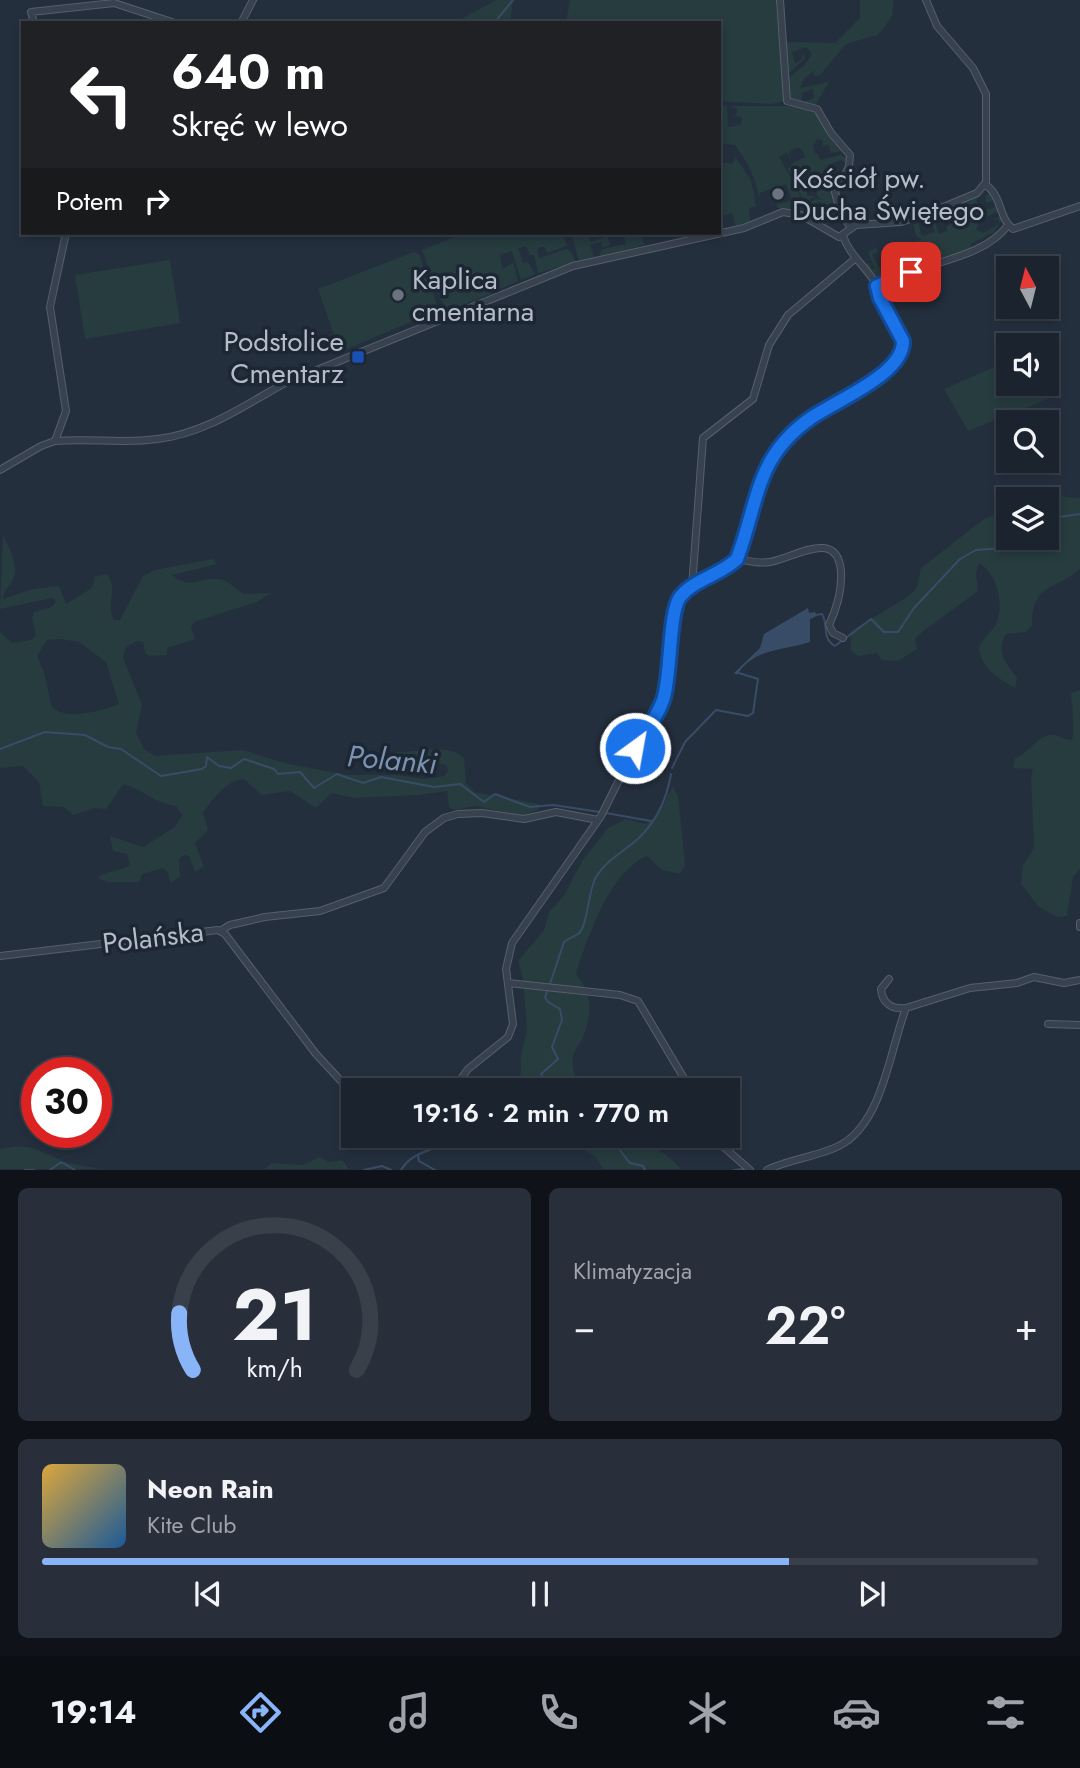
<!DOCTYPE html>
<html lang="pl">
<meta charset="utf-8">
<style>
:root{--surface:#1b232e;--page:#282f3a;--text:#f1f3f6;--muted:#a0a4aa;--line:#39404a;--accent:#8ab4f8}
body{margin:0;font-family:Jost,sans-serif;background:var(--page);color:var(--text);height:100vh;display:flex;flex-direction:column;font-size:26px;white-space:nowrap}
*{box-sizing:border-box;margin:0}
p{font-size:23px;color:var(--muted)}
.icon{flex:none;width:38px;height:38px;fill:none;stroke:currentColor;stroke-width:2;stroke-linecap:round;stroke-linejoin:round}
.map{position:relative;height:1170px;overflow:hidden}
.panel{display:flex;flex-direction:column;gap:18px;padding:18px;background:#0f1319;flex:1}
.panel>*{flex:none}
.hud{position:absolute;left:21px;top:21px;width:700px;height:214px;border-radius:0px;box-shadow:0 4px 10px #0003,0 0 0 2px var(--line);background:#202124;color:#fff;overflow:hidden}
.needle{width:46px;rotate:353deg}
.controls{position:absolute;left:996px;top:256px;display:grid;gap:14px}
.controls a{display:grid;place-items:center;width:63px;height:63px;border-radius:0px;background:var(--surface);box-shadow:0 4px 10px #0003,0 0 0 2px var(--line);font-size:35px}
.speed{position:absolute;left:21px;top:1057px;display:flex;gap:14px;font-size:35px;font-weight:700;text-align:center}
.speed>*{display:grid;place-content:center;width:91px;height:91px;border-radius:50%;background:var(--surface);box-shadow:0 4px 10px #0003,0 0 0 2px var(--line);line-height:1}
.speed .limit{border:10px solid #d22;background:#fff;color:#111}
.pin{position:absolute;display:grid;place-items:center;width:60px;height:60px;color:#fff;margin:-30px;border-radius:14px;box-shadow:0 4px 10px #0006}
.me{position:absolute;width:77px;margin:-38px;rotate:32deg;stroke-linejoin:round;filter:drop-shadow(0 0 5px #0008)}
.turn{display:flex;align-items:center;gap:24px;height:147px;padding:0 35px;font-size:32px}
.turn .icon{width:91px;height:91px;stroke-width:2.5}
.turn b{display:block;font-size:49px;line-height:60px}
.then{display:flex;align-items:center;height:66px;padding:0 35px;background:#0003;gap:14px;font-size:26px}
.big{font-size:52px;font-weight:600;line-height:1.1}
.panel .widget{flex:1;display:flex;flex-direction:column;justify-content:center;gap:10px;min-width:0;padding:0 24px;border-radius:10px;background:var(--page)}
.panel .dial{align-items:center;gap:0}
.dial svg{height:182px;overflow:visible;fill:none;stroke:var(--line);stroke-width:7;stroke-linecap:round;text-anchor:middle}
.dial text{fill:var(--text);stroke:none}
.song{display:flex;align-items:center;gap:21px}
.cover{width:84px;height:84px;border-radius:10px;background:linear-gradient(135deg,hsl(40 70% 55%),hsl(210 70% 35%))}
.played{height:7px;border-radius:4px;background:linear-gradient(90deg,var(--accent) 75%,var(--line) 75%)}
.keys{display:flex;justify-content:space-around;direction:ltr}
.heat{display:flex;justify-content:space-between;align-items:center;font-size:38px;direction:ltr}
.panel .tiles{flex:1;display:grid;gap:18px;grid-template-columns:1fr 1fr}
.widget:last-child{grid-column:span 2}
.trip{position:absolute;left:341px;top:1078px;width:399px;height:70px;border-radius:0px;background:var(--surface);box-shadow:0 4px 10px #0003,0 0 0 2px var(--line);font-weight:600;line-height:70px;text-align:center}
.dock{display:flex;height:112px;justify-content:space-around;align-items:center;background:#0b0e12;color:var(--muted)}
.dock .icon{width:49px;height:49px}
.dock .on{color:var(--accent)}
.dock b{font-size:32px;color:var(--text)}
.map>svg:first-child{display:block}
.green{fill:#263c3f;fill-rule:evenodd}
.water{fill:#394c67}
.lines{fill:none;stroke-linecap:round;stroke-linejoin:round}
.stream{stroke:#394c67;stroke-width:2}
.minor-casing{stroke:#565f6c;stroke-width:8}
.minor{stroke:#38414e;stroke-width:6}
.route-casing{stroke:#114b97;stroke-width:18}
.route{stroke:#1a73e8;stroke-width:12}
.worship-dot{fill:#6b7280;stroke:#1d2633;stroke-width:2.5}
.transit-dot{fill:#1a4fb4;stroke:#1d2633;stroke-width:2.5}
.labels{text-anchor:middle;stroke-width:7;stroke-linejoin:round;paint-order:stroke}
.poi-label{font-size:28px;fill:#b4bcc9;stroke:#1d2633;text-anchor:start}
.street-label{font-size:28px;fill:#b4bcc9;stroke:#1d2633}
.water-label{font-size:30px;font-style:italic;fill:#7c92b1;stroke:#1d2633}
</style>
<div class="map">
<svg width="1080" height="1170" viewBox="0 0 1080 1170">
<rect width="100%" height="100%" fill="#242f3e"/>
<path class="green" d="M496 0H513L510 23H454Z
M570 0H778L776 5 785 101 772 104 719 101V23H566Z
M860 0H894L892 16 883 29 877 35 846 44 820 75 813 76 815 70 804 79 800 88 829 82 816 104 802 103 814 98 813 89 802 93 801 103 788 99 786 80 805 65 812 54 806 47 792 52 795 64 802 59V54L805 58 789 73 783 42 835 43 860 18Z
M719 104 727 106 728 127 741 125 742 117 730 115H736L737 109 731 106H790L816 110 843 151 831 153 829 145 823 146 822 140 817 139 813 146 815 154H818L820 160 841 155 848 159V166L841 160 828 165 829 174H836L839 180 835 186 838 210 819 216 817 211 823 209 820 202 806 207 808 213H816L817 217 805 214V207L815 199 822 200 817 196 816 185 807 186V196H815L805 203 788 169 794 162 805 157 802 149 797 148 789 152 791 162 787 152 779 157 799 192 801 211 797 208H777V204L790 201 791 197 786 184 760 193 759 198C756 178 747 161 735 145L719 143Z
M735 157 751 180 756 206 749 208 750 222 736 226 732 213 719 217V162L733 164Z
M985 192 976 200 982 211 995 207 993 201 986 203 985 197 990 192 1001 210 980 220 976 230 983 233 999 224 998 219 991 220 1001 216V221L994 232 970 244 972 248 935 265H926L933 262 930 251 924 255 920 245 904 249 906 256 921 251 923 265 880 282 864 265 869 263 871 269H875L868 252 876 248 878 252 872 255 882 272 890 276 902 272 898 262H887L898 259 896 250H892V247L922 240 916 236 913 223 918 222 922 236 935 232 931 221 922 222 933 216 939 234 947 231V226L954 222 951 216 940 217 938 212 960 207 962 214 973 210 971 204H958Z
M465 233H562L567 246 547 253 545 247H540L537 250 539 258 567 249 572 253 576 262 538 273 534 255H530L526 246 518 248 523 263 528 262 535 274 521 280 512 251 500 255 502 269 513 263 518 281 495 291 487 276 492 293 447 312 433 283 438 274 431 275 422 250Z
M571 233H588L591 242 607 236 610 245 602 247V242L590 245 594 257 579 261Z
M623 233H642L644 245 599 257 602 249 626 244Z
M414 252 419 254 439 310 340 352 318 289Z
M170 260 180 323 85 339 75 275Z
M1008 361V383H1046L1047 365 1060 394 968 431 944 389Z
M1057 493 1066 497 1080 498V569C1054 592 1032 582 1032 626L1025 632 1006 634C995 652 1006 663 1017 678L1015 688C998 678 980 668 979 647 983 638 991 633 996 624 1005 605 997 573 979 563L976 572 978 591 922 632 915 639 917 649 898 661 882 660 877 653 859 656 851 651 850 632C862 623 911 597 915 590 919 584 919 575 921 568L984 519 1008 509V537H1046V499H1026Z
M3 536C10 549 19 564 13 579 10 587 3 590 3 599L33 589 59 586 66 604 92 588 95 577 107 574C119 589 105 604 114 620H120L143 576 155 570 213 559 217 564 172 575C190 590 196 578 216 579 230 579 234 590 245 594L271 593 257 602 194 622 191 628 195 639 167 648V655L149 656 145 653 143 642 137 641 126 647 123 658 142 704 136 733 144 749 155 756 242 750 288 764 347 775H398L424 779 444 776 448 771 447 766C429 757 411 774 393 758L395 752C416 753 448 742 464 758L466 783 474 792 539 804 538 810 522 816 476 806 454 810 449 807 447 791 418 795 354 798 332 793 316 808 290 791 262 795 244 779C226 780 212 800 203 813L208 830 195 843 204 866 195 872 189 856 184 855 179 859 180 877 170 883 168 872 163 868 142 874 139 882H108L97 878C108 870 119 872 130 865L127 854 113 851 110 836 143 847 175 827 182 815 176 806C152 802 146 791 123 784L106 809 95 808 73 815 64 807 43 806 39 782 23 766 0 768V632L12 643 31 640 36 635 32 618 34 612 52 607 56 602 52 598 0 609ZM60 639 79 642 106 662 119 704C101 711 67 721 52 707L44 672 37 656 47 640Z
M1080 690V869L1073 877 1067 916 1057 917 1039 907 1021 884 1023 865 1034 848 1031 777 1033 769 1013 768 1015 758C1029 754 1040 732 1055 735 1061 737 1066 740 1072 740 1075 730 1072 706 1071 693Z
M673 787 678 796 685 865 680 874 662 870 647 856C610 871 587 939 576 974 592 993 593 1013 583 1037 580 1044 574 1049 573 1057 571 1069 576 1079 580 1090H520L521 1056 527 1028 523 979 518 961 544 930 550 911 563 897 582 861 608 828 626 819 645 824C664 815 662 802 673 787Z
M559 1136C607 1136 646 1129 681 1169H603L596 1157Z
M17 1146 33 1148 68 1163 100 1169H0V1149Z
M320 1157 329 1162 342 1160 349 1169H265L271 1163 303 1165Z"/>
<path class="water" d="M808 608 809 613 815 612 817 616 810 619V642C782 651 754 648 737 675L734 673 760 648 764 634Z"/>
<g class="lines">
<path class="stream" d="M494 23 513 0
M1046 519 1080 514
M816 615 822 614C829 625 821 638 835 646L871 619 884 632H898L914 608 960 559 976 550 1003 548 1008 532
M0 749 45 732 85 735 108 747 121 749 161 776 202 769 206 766 207 757 219 766 231 768 244 759 274 769 278 774 300 772 314 788 337 774 363 783 381 777 434 787 460 784 484 802 495 794 530 807 553 805 600 812
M672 768 685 742 716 710 748 716 753 713 758 679 739 673
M606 813 651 821
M550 984 564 942C569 938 573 937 578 934 588 927 588 890 596 877 606 860 625 851 640 837 657 820 667 798 671 774
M540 1090 545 1080 541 1074 558 1059 552 1047 562 1020 560 1009 548 1002 545 997 548 989
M472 1136 471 1144H476L484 1136
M592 1136 594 1146 618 1148 630 1163 643 1166 645 1170
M418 1155 419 1161 435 1170
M25 1170H34
M50 1170 61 1162 75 1170
M364 1170 382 1166 391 1170
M401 1170C412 1152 427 1153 443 1144L447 1136
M734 1170 744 1169"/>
<g class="minor-casing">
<path id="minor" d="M780 0 787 101 817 109 831 133 850 155 849 167 835 192 840 212 851 228
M34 23 31 12 114 3 175 23
M241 23 253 0
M986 185C1002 196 999 219 1013 229L1080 206
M877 286C890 282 901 275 913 271 944 260 988 253 1008 225
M55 441 66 411 50 307 66 233
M0 470 41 446 55 441C89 438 124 444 157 439 204 434 245 405 285 383L573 266 744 228 783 212 801 215 839 237 856 225 901 222 929 213 977 193 986 182V94L973 68 937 26 926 0
M737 559C748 561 759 564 770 562 794 558 838 527 841 572 842 590 837 608 829 625L833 633 843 638
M692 587 703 438 753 399 769 345 788 315 856 258
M1080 923V927
M220 931 230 925 265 917 320 911 384 888 425 832 444 818 458 814 482 813 524 819 556 812 598 820
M0 956 218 930 225 934 316 1054 354 1095
M889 979 881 989C882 1003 892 1010 906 1008
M508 983 620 995 638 1001 691 1090
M1048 1024 1080 1025
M453 1090 468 1069 508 1037 513 1024 506 969 512 943 601 816 636 746 662 704 673 642 675 606 688 589 729 567 737 559 754 497 775 451 790 434 811 418 881 376C916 350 902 337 884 307 879 298 879 289 874 281 864 265 849 254 843 236
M711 1136 750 1170
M767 1170C789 1159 826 1155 844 1143 883 1118 890 1050 906 1008L970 988 1017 983 1034 977 1064 983 1080 980"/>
</g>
<use href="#minor" class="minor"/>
</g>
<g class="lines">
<g class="route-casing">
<path id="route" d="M635 748C644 732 659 715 664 697 671 673 669 612 680 597 694 579 721 575 737 559 759 501 755 457 811 418 835 401 904 374 903 341L880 298 877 286 911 272"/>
</g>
<use href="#route" class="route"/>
</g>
<g class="worship-dot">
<circle cx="778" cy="194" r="7"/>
<circle cx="398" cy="295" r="7"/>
</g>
<rect class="transit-dot" x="351" y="350" width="14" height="14" rx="3.5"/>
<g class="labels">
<g class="poi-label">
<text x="792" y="188">Kościół pw.<tspan x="792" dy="32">Ducha Świętego</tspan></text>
<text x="412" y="289">Kaplica<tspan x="412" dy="32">cmentarna</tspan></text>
<text x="344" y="351" text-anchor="end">Podstolice<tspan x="344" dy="32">Cmentarz</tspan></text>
</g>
<g class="street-label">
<text transform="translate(153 937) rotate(-7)" y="10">Polańska</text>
</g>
<g class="water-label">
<text transform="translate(392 760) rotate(5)" y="10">Polanki</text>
</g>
</g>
</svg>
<div class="controls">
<a><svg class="needle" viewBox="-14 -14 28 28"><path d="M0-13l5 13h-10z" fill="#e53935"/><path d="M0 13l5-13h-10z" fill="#a0a4aa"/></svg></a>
<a><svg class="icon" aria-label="sound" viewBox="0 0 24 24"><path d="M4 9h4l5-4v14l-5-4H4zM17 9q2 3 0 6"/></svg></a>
<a><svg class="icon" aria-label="search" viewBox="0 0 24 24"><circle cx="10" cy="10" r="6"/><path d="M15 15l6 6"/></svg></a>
<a><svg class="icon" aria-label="layers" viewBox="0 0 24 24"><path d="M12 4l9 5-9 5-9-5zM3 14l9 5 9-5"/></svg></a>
</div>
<div class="speed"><div class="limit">30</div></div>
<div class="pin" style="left:911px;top:272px;background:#d93025"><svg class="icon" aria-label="arrive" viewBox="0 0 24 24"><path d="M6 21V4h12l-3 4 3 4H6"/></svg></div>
<svg class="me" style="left:635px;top:748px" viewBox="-20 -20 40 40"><circle r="17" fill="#1a73e8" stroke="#fff" stroke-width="3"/><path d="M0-11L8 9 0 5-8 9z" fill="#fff"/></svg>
<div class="trip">19:16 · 2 min · 770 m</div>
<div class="hud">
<div class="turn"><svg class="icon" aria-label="left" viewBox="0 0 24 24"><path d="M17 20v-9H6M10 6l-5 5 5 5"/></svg><div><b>640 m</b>Skręć w lewo</div></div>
<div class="then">Potem<svg class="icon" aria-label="right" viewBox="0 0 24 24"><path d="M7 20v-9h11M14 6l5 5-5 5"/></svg></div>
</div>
</div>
<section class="panel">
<div class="tiles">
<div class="widget dial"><svg viewBox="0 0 100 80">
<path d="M14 69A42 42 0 1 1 86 69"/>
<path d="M14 69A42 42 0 0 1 8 44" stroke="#8ab4f8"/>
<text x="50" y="56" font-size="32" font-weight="700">21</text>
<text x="50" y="72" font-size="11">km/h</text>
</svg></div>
<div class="widget"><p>Klimatyzacja</p>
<div class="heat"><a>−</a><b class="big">22°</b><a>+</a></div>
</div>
<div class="widget">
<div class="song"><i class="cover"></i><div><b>Neon Rain</b><p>Kite Club</p></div></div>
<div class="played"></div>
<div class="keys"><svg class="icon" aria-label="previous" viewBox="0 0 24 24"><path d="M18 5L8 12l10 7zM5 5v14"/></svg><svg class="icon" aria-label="pause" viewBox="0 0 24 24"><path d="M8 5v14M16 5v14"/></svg><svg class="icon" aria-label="next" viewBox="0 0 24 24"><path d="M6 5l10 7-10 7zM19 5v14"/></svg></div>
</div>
</div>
</section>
<nav class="dock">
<b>19:14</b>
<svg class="icon on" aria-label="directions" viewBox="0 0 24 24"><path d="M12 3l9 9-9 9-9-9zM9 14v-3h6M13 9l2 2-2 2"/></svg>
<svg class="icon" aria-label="music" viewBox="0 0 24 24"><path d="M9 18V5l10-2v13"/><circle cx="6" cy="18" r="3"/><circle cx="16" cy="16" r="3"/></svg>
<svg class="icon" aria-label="phone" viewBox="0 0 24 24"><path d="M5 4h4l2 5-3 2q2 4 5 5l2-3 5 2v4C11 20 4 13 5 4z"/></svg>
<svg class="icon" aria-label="climate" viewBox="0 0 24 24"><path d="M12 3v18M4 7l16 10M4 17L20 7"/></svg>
<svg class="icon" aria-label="car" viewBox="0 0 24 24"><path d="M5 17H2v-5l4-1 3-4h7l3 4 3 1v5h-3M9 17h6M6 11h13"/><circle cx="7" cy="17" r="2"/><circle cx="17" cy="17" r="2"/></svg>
<svg class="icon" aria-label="filters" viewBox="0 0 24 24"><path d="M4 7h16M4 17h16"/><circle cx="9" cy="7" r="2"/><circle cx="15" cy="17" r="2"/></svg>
</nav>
